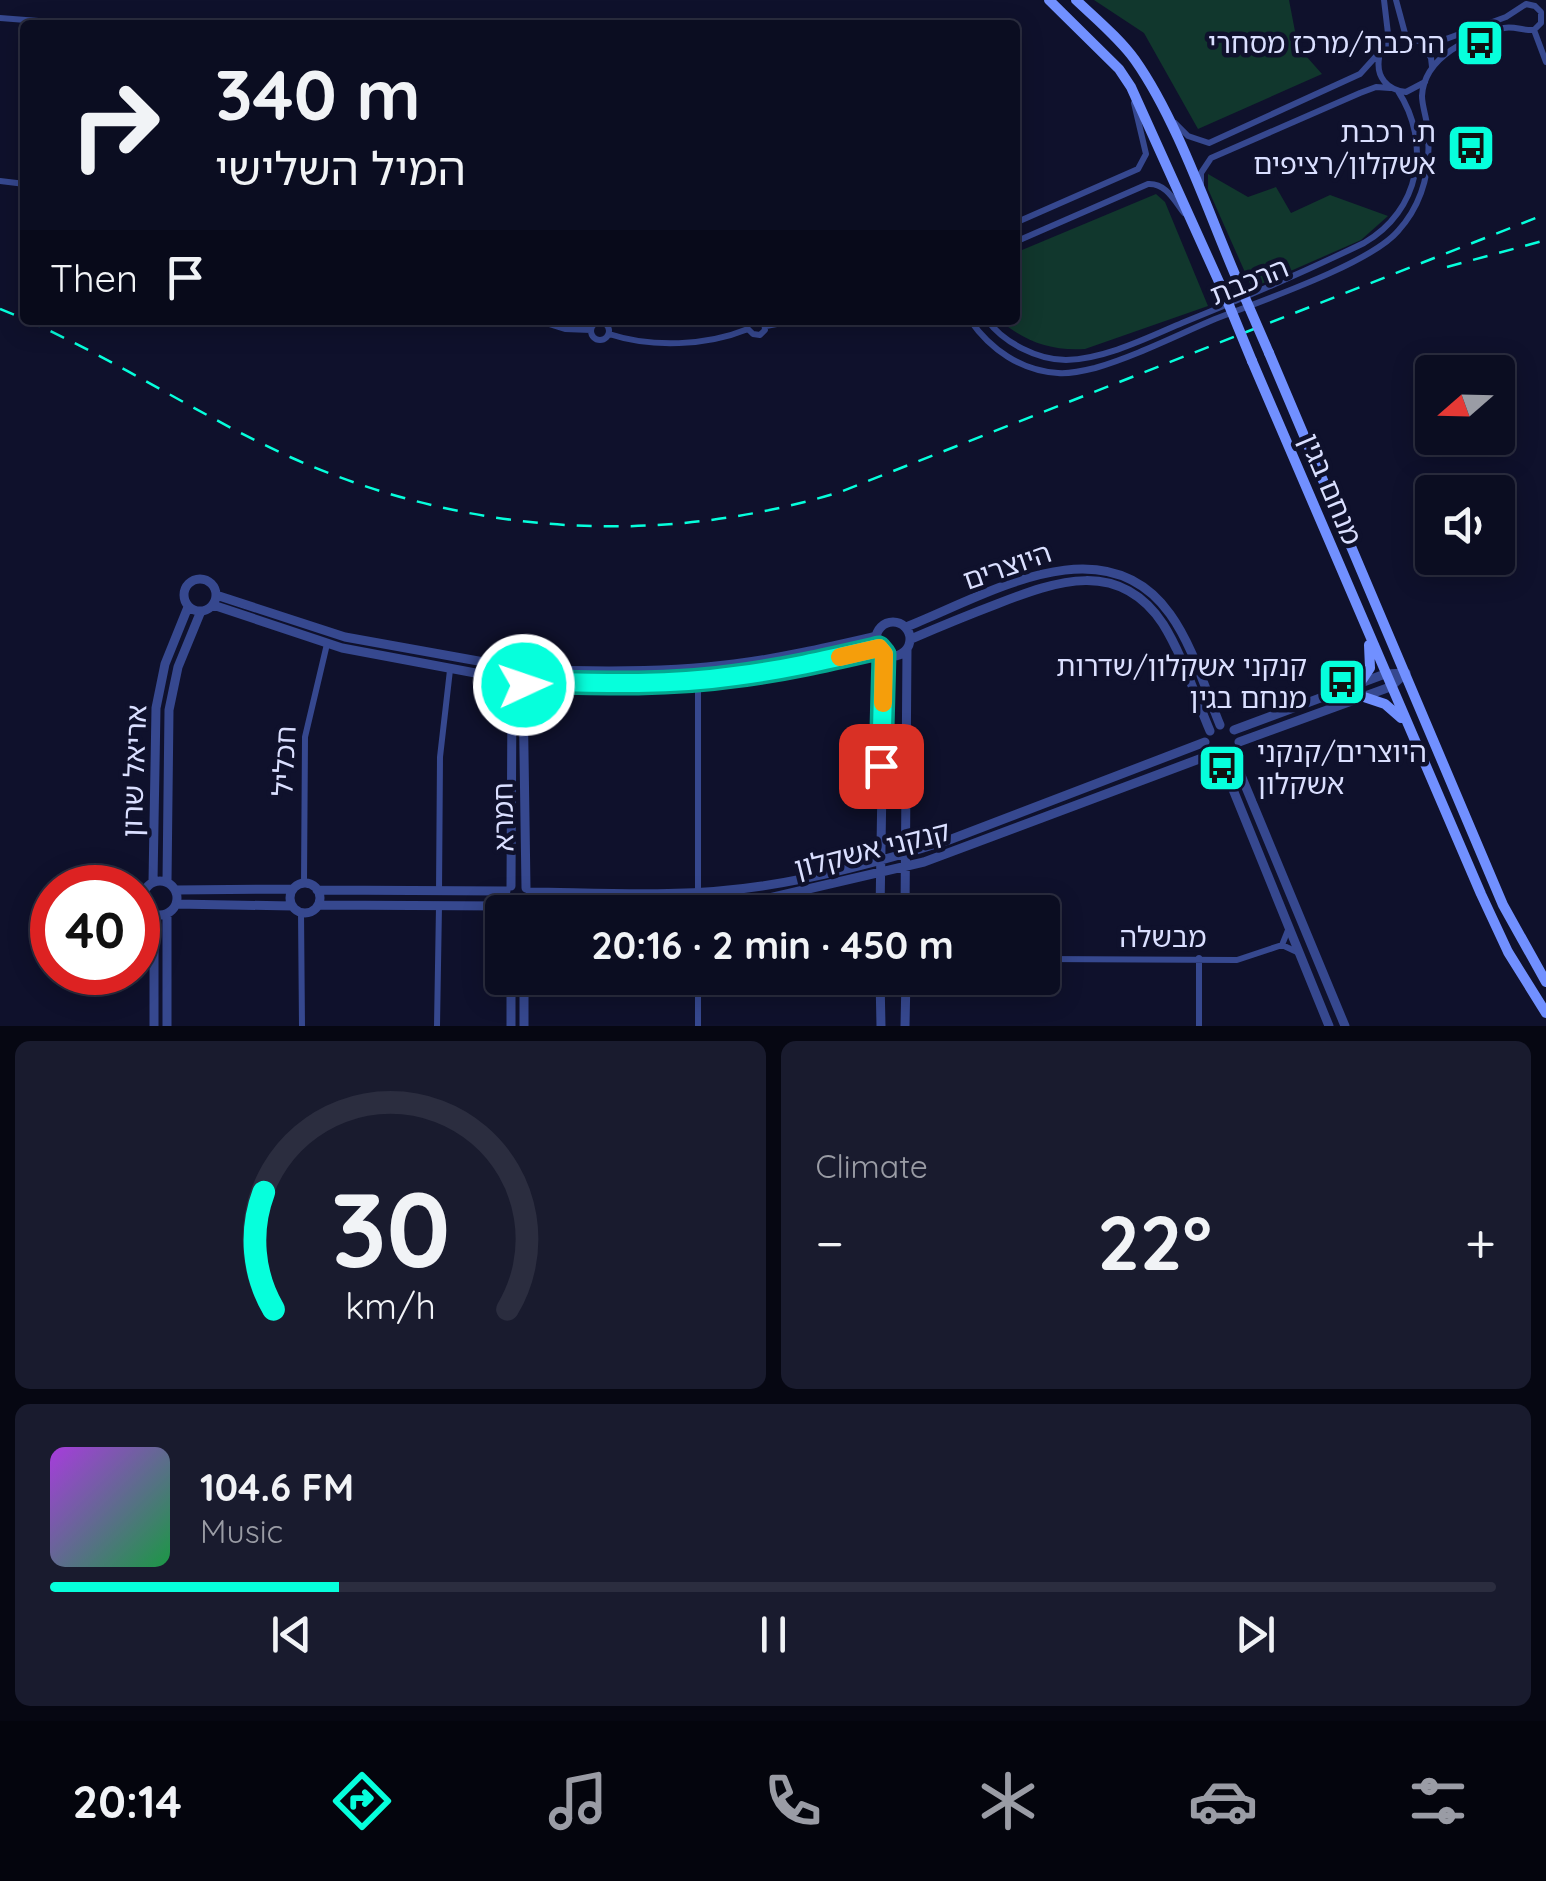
<!DOCTYPE html>
<meta charset="utf-8">
<style>
:root{--surface:#0b0d21;--page:#191b2e;--text:#f1f3f6;--muted:#9a9ca5;--line:#2b2d3f;--accent:#06ffdc}
body{margin:0;font-family:Quicksand,"Noto Sans Hebrew",sans-serif;background:var(--page);color:var(--text);height:100vh;display:flex;flex-direction:column;font-size:38px;white-space:nowrap}
*{box-sizing:border-box;margin:0}
p{font-size:32px;color:var(--muted)}
.icon{flex:none;width:55px;height:55px;fill:none;stroke:currentColor;stroke-width:2;stroke-linecap:round;stroke-linejoin:round}
.map{position:relative;height:1026px;overflow:hidden}
.side{display:flex;flex-direction:column;gap:15px;padding:15px;background:#060712;flex:1}
.side>*{flex:none}
.guide{position:absolute;left:20px;top:20px;width:1000px;height:305px;border-radius:10px;box-shadow:0 5px 25px #0003,0 0 0 2px var(--line);background:#0b0d21;color:var(--text);overflow:hidden}
.needle{width:65px;rotate:250deg}
.controls{position:absolute;left:1415px;top:355px;display:grid;gap:20px}
.controls a{display:grid;place-items:center;width:100px;height:100px;border-radius:10px;background:var(--surface);box-shadow:0 5px 25px #0003,0 0 0 2px var(--line);font-size:50px}
.speed{position:absolute;left:30px;top:865px;display:flex;gap:20px;font-size:50px;font-weight:700;text-align:center}
.speed>*{display:grid;place-content:center;width:130px;height:130px;border-radius:50%;background:var(--surface);box-shadow:0 5px 25px #0003,0 0 0 2px var(--line);line-height:1}
.speed .limit{border:15px solid #d22;background:#fff;color:#111}
.pin{position:absolute;display:grid;place-items:center;width:85px;height:85px;color:#fff;margin:-42px;border-radius:20px;box-shadow:0 5px 15px #0006}
.me{position:absolute;width:110px;margin:-55px;rotate:87deg;stroke-linejoin:round;filter:drop-shadow(0 0 8px #0008)}
.turn{display:flex;align-items:center;gap:35px;height:210px;padding:0 30px;font-size:45px}
.turn .icon{width:130px;height:130px;stroke-width:2.5}
.turn b{display:block;font-size:70px;line-height:85px}
.then{display:flex;align-items:center;height:95px;padding:0 30px;background:#0003;gap:20px;font-size:38px}
.big{font-size:75px;font-weight:700;line-height:1.1}
.side .tile{flex:1;display:flex;flex-direction:column;justify-content:center;gap:15px;min-width:0;padding:0 35px;border-radius:15px;background:var(--page)}
.side .dial{align-items:center;gap:0}
.dial svg{height:260px;overflow:visible;fill:none;stroke:var(--line);stroke-width:7;stroke-linecap:round;text-anchor:middle}
.dial text{fill:var(--text);stroke:none}
.song{display:flex;align-items:center;gap:30px}
.cover{width:120px;height:120px;border-radius:15px;background:linear-gradient(135deg,hsl(280 70% 55%),hsl(140 70% 35%))}
.played{height:10px;border-radius:5px;background:linear-gradient(90deg,var(--accent) 20%,var(--line) 20%)}
.keys{display:flex;justify-content:space-around;direction:ltr}
.heat{display:flex;justify-content:space-between;align-items:center;font-size:55px;direction:ltr}
.side .tiles{flex:1;display:grid;gap:15px;grid-template-columns:1fr 1fr}
.tile:last-child{grid-column:span 2}
.trip{position:absolute;left:485px;top:895px;width:575px;height:100px;border-radius:10px;background:var(--surface);box-shadow:0 5px 25px #0003,0 0 0 2px var(--line);font-weight:700;line-height:100px;text-align:center}
.tab-bar{display:flex;height:160px;justify-content:space-around;align-items:center;background:#04050d;color:var(--muted)}
.tab-bar .icon{width:70px;height:70px}
.tab-bar .active{color:var(--accent)}
.tab-bar b{font-size:45px;color:var(--text)}
.map>svg:first-child{display:block}
.green{fill:#11372d}
.lines{fill:none;stroke-linecap:round;stroke-linejoin:round}
.minor{stroke:#36488f;stroke-width:6}
.tertiary{stroke:#36488f;stroke-width:9}
.secondary{stroke:#7190ff;stroke-width:10}
.rail{stroke:#06ffdc;stroke-width:2.5;stroke-dasharray:15 12;stroke-linecap:butt}
.secondary-bridge{stroke:#7190ff;stroke-width:10}
.route-casing{stroke:#04a68f;stroke-width:25}
.route{stroke:#06ffdc;stroke-width:18}
.slow{stroke:#f59e0b;stroke-width:18}
.labels{text-anchor:middle;stroke-width:9;stroke-linejoin:round;paint-order:stroke}
.poi-label{font-size:28px;fill:#dadfff;stroke:#0f112c;text-anchor:end}
.street-label{font-size:28px;fill:#dadfff;stroke:#0f112c}
</style>
<div class="map">
<svg width="1546" height="1026" viewBox="0 0 1546 1026">
<rect width="100%" height="100%" fill="#0f112c"/>
<path class="green" d="M1094 0H1289L1298 47 1322 74 1198 129 1144 33Z
M1208 174 1248 197 1276 187 1291 213 1330 195 1388 216 1361 240 1252 288 1208 189Z
M1156 194 1165 202 1208 306 1085 349C1050 351 1026 342 999 320H1015V253Z"/>
<g class="lines">
<path class="minor" d="M1384 0 1389 42
M1396 0 1406 37
M0 18 90 25
M1534 30 1546 62
M1423 44 1431 58 1432 67
M1379 58C1376 77 1387 90 1406 92L1425 82
M0 181 25 184
M1201 186V173L1211 158 1360 93 1376 87 1390 88
M1015 223 1138 169 1146 154 1134 103
M1015 242 1148 184C1166 183 1174 200 1184 213
M536 320 565 329 591 330
M970 320C990 349 1021 371 1058 373 1070 374 1083 371 1095 368 1136 356 1175 336 1215 319 1258 302 1370 264 1398 231 1425 201 1432 164 1427 125 1426 116 1422 105 1422 96 1424 56 1471 36 1504 28 1514 26 1524 31 1534 30L1541 23V12L1535 6 1526 4 1506 17 1435 43 1397 38 1389 42 1360 74 1209 143 1188 136 1175 123
M987 320C1004 343 1038 360 1066 360 1105 359 1147 338 1182 323 1244 298 1304 272 1364 243 1420 211 1432 143 1398 91
M591 331a9 9 0 1 1 18 0a9 9 0 1 1-18 0Z
M766 326 798 320
M609 334C652 348 706 346 748 329L753 334 760 335 765 330 764 320
M304 883 305 737 327 644
M439 892 440 757 450 670
M698 893V680
M301 912 302 1026
M1288 930 1282 945 1297 952
M1042 959 1237 960 1282 945
M437 1026 439 906
M698 1026V978
M1199 1026V958"/>
<path class="tertiary" d="M184 595a16 16 0 1 1 32 0a16 16 0 1 1-32 0Z
M216 595 345 637 506 666
M213 605 342 648 502 678
M876 639a17 17 0 1 1 34 0a17 17 0 1 1-34 0Z
M906 627C985 596 1104 521 1170 614 1193 646 1205 689 1220 725
M911 639C939 627 968 615 997 604 1056 581 1119 558 1163 624 1183 656 1195 696 1210 731
M502 675a13 13 0 1 1 26 0a13 13 0 1 1-26 0Z
M527 669C595 672 666 673 734 664 782 658 829 647 877 636
M527 681C597 682 666 685 735 676 784 670 831 659 879 648
M523 686 526 888
M1234 730 1385 674 1406 673
M1239 742 1390 687 1406 673
M1233 756 1345 1026
M1221 760 1329 1026
M143 898a17 17 0 1 1 34 0a17 17 0 1 1-34 0Z
M153 882 156 708 165 664 188 607
M167 882 169 710 178 667 201 611
M290 898a15 15 0 1 1 30 0a15 15 0 1 1-30 0Z
M511 886 512 688
M176 890 293 889
M317 890 506 891
M530 892C607 893 685 898 762 886 824 877 889 859 949 840L1205 742
M176 904 292 906
M318 905 505 906
M529 908 666 907 765 899 924 862 1210 755
M509 911V912
M880 912 884 653
M905 912 907 649
M511 978V1026
M524 978V1026
M880 978 881 1026
M154 1026V914
M167 1026V914
M905 1026 906 978"/>
<path class="secondary" d="M1049 0 1119 69 1131 87 1224 293
M1076 0C1096 19 1119 38 1135 60 1178 121 1209 215 1239 284
M1269 353 1503 905 1546 982
M1252 361 1481 894 1508 952 1546 1013
M1360 683 1370 668 1369 645
M1364 697 1385 704 1401 718"/>
<path class="rail" d="M1447 267 1546 240
M0 309 25 319
M26 320C117 360 200 416 290 457 465 535 657 548 840 492L1546 214"/>
<path class="secondary-bridge" d="M1239 284 1269 353
M1224 293 1252 361"/>
</g>
<g class="lines">
<g class="route-casing">
<path id="route" d="M524 685 527 681C596 683 666 686 735 676 784 670 831 659 879 648L884 654 881 766"/>
</g>
<use href="#route" class="route"/>
<path class="slow" d="M840 657 879 648 884 654 883 703"/>
</g>
<defs>
<g id="bus-square" transform="scale(2.5)"><rect x="-9" y="-9" width="18" height="18" rx="4" fill="#06ffdc" stroke="#0f112c"/><path d="M-5-6H5V4H4V6H2V4H-2V6H-4V4H-5ZM-3.5-4V0h7V-4ZM-3.5 1.2v1.5H-2V1.2ZM2 1.2v1.5H3.5V1.2Z" fill="#111"/></g>
</defs>
<g fill-rule="evenodd">
<use href="#bus-square" x="1480" y="43"/>
<use href="#bus-square" x="1471" y="148"/>
<use href="#bus-square" x="1342" y="682"/>
<use href="#bus-square" x="1222" y="768"/>
</g>
<g class="labels">
<g class="poi-label">
<text x="1445" y="53">הרכבת/מרכז מסחרי</text>
<text x="1436" y="142">ת. רכבת<tspan x="1436" dy="32">אשקלון/רציפים</tspan></text>
<text x="1307" y="676">קנקני אשקלון/שדרות<tspan x="1307" dy="32">מנחם בגין</tspan></text>
<text x="1257" y="762" text-anchor="start">היוצרים/קנקני<tspan x="1257" dy="32">אשקלון</tspan></text>
</g>
<g class="street-label">
<text transform="translate(1249 281) rotate(-22)" y="10">הרכבת</text>
<text transform="translate(1331 489) rotate(67)" y="10">מנחם בגין</text>
<text transform="translate(1007 566) rotate(-19)" y="10">היוצרים</text>
<text transform="translate(284 761) rotate(-87)" y="10">חכליל</text>
<text transform="translate(134 771) rotate(-88)" y="10">אריאל שרון</text>
<text transform="translate(503 817) rotate(-91)" y="10">חמרא</text>
<text transform="translate(872 849) rotate(-14)" y="10">קנקני אשקלון</text>
<text x="1163" y="947">מבשלה</text>
</g>
</g>
</svg>
<div class="controls">
<a><svg class="needle" viewBox="-14 -14 28 28"><path d="M0-13l5 13h-10z" fill="#e53935"/><path d="M0 13l5-13h-10z" fill="#9a9ca5"/></svg></a>
<a><svg class="icon" aria-label="sound" viewBox="0 0 24 24"><path d="M4 9h4l5-4v14l-5-4H4zM17 9q2 3 0 6"/></svg></a>
</div>
<div class="speed"><div class="limit">40</div></div>
<div class="pin" style="left:881px;top:766px;background:#d93025"><svg class="icon" aria-label="arrive" viewBox="0 0 24 24"><path d="M6 21V4h12l-3 4 3 4H6"/></svg></div>
<svg class="me" style="left:524px;top:685px" viewBox="-20 -20 40 40"><circle r="17" fill="#06ffdc" stroke="#fff" stroke-width="3"/><path d="M0-11L8 9 0 5-8 9z" fill="#fff"/></svg>
<div class="trip">20:16 · 2 min · 450 m</div>
<div class="guide">
<div class="turn"><svg class="icon" aria-label="right" viewBox="0 0 24 24"><path d="M7 20v-9h11M14 6l5 5-5 5"/></svg><div><b>340 m</b>המיל השלישי</div></div>
<div class="then">Then<svg class="icon" aria-label="arrive" viewBox="0 0 24 24"><path d="M6 21V4h12l-3 4 3 4H6"/></svg></div>
</div>
</div>
<section class="side">
<div class="tiles">
<div class="tile dial"><svg viewBox="0 0 100 80">
<path d="M14 69A42 42 0 1 1 86 69"/>
<path d="M14 69A42 42 0 0 1 11 33" stroke="#06ffdc"/>
<text x="50" y="56" font-size="32" font-weight="700">30</text>
<text x="50" y="72" font-size="11">km/h</text>
</svg></div>
<div class="tile"><p>Climate</p>
<div class="heat"><a>−</a><b class="big">22°</b><a>+</a></div>
</div>
<div class="tile">
<div class="song"><i class="cover"></i><div><b>104.6 FM</b><p>Music</p></div></div>
<div class="played"></div>
<div class="keys"><svg class="icon" aria-label="previous" viewBox="0 0 24 24"><path d="M18 5L8 12l10 7zM5 5v14"/></svg><svg class="icon" aria-label="pause" viewBox="0 0 24 24"><path d="M8 5v14M16 5v14"/></svg><svg class="icon" aria-label="next" viewBox="0 0 24 24"><path d="M6 5l10 7-10 7zM19 5v14"/></svg></div>
</div>
</div>
</section>
<nav class="tab-bar">
<b>20:14</b>
<svg class="icon active" aria-label="directions" viewBox="0 0 24 24"><path d="M12 3l9 9-9 9-9-9zM9 14v-3h6M13 9l2 2-2 2"/></svg>
<svg class="icon" aria-label="music" viewBox="0 0 24 24"><path d="M9 18V5l10-2v13"/><circle cx="6" cy="18" r="3"/><circle cx="16" cy="16" r="3"/></svg>
<svg class="icon" aria-label="phone" viewBox="0 0 24 24"><path d="M5 4h4l2 5-3 2q2 4 5 5l2-3 5 2v4C11 20 4 13 5 4z"/></svg>
<svg class="icon" aria-label="climate" viewBox="0 0 24 24"><path d="M12 3v18M4 7l16 10M4 17L20 7"/></svg>
<svg class="icon" aria-label="car" viewBox="0 0 24 24"><path d="M5 17H2v-5l4-1 3-4h7l3 4 3 1v5h-3M9 17h6M6 11h13"/><circle cx="7" cy="17" r="2"/><circle cx="17" cy="17" r="2"/></svg>
<svg class="icon" aria-label="filters" viewBox="0 0 24 24"><path d="M4 7h16M4 17h16"/><circle cx="9" cy="7" r="2"/><circle cx="15" cy="17" r="2"/></svg>
</nav>
